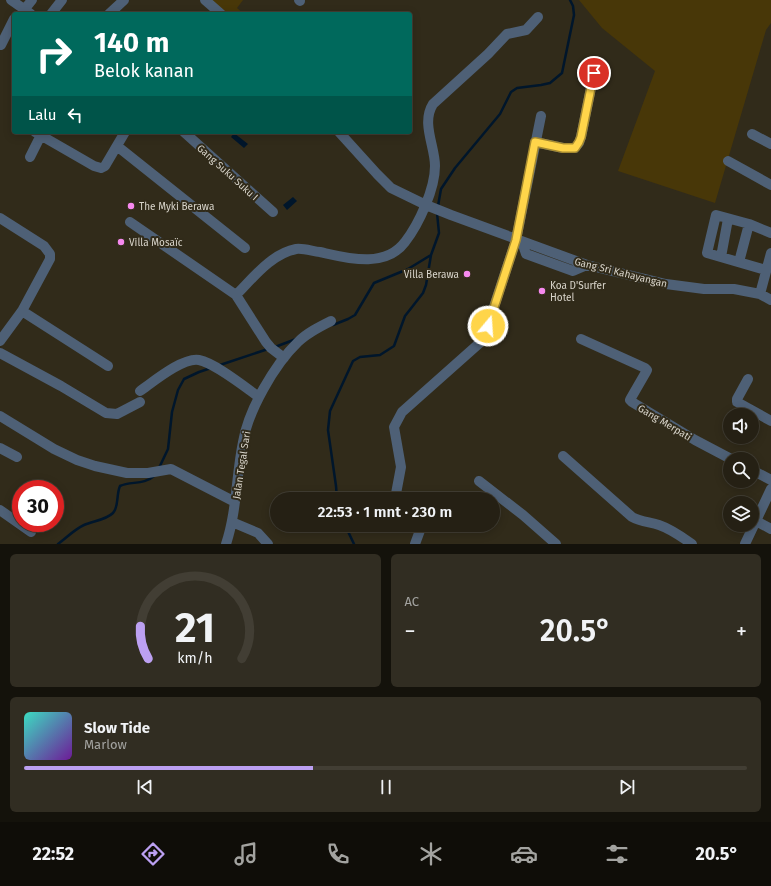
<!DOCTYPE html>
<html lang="id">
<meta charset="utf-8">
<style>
:root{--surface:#252014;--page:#312d22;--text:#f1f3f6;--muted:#a3a3a0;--line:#423e34;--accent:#bca0f2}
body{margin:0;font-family:"Fira Sans",sans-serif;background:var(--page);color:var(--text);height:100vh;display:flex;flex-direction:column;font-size:15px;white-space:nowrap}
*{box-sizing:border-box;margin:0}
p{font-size:13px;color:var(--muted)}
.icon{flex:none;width:22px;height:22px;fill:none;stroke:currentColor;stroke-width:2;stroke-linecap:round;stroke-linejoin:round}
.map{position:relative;height:544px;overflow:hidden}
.side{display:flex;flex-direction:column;gap:10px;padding:10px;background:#14120b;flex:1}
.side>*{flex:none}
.hud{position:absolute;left:12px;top:12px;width:400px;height:122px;border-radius:4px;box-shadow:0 2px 10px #0003,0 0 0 1px var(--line);background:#00695c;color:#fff;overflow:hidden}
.fabs{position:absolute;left:723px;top:408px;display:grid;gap:8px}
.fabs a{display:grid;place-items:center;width:36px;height:36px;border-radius:50%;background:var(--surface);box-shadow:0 2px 10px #0003,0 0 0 1px var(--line);font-size:20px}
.speed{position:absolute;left:12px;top:480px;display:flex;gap:8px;font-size:20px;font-weight:700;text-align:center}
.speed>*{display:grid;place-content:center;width:52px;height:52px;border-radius:50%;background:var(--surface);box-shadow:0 2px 10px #0003,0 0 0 1px var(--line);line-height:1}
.speed .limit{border:6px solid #d22;background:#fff;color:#111}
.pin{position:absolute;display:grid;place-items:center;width:34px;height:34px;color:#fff;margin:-17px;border:2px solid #fff;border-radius:50%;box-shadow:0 1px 4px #0007}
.me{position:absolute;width:44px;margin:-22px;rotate:18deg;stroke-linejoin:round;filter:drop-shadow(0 0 3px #0008)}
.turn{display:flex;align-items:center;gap:14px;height:84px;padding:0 16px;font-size:18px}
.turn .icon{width:52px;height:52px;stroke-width:2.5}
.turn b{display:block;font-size:28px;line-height:34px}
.then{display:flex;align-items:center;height:38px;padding:0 16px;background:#0003;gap:8px;font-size:15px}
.big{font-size:30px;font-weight:600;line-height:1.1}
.side .widget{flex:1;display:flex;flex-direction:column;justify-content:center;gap:6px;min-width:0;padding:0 14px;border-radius:6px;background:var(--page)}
.side .dial{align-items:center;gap:0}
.dial svg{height:104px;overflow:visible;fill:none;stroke:var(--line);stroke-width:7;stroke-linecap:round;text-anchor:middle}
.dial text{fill:var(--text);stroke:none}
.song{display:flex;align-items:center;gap:12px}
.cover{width:48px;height:48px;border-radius:6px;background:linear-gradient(135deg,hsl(170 70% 55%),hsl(280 70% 35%))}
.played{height:4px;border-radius:2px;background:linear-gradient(90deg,var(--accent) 40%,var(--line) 40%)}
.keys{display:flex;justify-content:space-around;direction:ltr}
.heat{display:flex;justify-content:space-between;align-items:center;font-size:22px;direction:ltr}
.side .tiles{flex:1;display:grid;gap:10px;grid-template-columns:1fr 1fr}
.widget:last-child{grid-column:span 2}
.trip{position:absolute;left:270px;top:492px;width:230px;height:40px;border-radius:20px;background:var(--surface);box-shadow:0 2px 10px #0003,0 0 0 1px var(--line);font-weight:600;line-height:40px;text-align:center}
.tab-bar{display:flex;height:64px;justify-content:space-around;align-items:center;background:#0f0d08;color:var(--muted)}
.tab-bar .icon{width:28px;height:28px}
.tab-bar .selected{color:var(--accent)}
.tab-bar b{font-size:18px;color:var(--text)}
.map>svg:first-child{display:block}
.green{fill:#483708}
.water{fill:#00162b}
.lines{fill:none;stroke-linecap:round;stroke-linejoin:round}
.stream{stroke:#00162b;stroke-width:2.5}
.minor{stroke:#4e6076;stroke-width:10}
.route-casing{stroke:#a68a30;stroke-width:10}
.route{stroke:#ffd54a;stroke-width:7}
.poi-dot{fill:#f689ee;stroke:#312b1a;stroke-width:1.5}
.labels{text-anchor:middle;stroke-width:4;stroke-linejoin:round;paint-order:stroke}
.street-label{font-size:10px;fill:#d9d5cb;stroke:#312b1a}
.poi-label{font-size:10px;fill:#d9d5cb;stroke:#312b1a;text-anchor:start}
</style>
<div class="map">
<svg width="771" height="544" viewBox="0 0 771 544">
<rect width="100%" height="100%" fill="#312b1a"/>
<path class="green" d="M209 0H243L237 8 244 14H225Z
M579 0H771V23L766 30 715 203 618 171 655 71 602 28Z"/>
<path class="water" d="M234 133 248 144 244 148 231 137Z
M293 197 297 201 287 210 283 205Z"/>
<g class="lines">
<path class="stream" d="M438 206 441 189 455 168 500 114 511 92 517 88 541 85 550 83 562 73 574 15 573 6 570 0
M333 325 348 319 355 315 374 283 408 269 431 255 439 233 437 213
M275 347 296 339
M220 365 268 349
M159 468 168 449 172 412 178 390 184 379 199 372 211 368
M337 499 336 486 328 430 330 411 353 361 360 357 380 355 394 346 405 316 423 293 426 285 431 255
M345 525 354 544
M58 544C66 538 75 529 84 525 93 521 106 520 113 513 119 507 116 495 120 486 131 481 144 485 154 476"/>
<path class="minor" d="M11 0 31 14
M205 0 221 14
M299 0 300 1
M24 10 32 0
M51 14 62 0
M109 14 124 0
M1 45 14 19
M35 132 94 166 101 168 105 166 125 132
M184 132 273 212
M339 132 377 174 391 188 426 205 451 215 587 265 666 284 704 289H734L760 294 771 300
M752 134 771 144
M535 142 563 148H575L579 143 581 137 594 73
M117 146 245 248
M30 157 41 135
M728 161 771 185
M0 218 44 246 50 254V259L22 311 0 341
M130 222 236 295 266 342 271 348 284 358
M522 242 526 254 529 255 573 271 587 265
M721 257 728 219
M739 262 749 224
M766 270 707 253 716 215 749 224 771 233
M760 294 771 253
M236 295C253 278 271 254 296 249 303 248 312 251 320 252 347 258 385 269 405 242 419 224 435 189 435 166 435 146 421 123 433 104L488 54 507 34 526 30 538 17
M22 311 108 366
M581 339 645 368 647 370 646 372 631 398 630 400 632 402 695 440 731 459
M0 353 61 386 106 413 117 414 140 402
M748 379 737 399V402L771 421
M140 391C153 382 183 357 199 360 215 363 245 387 259 397
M0 416 54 449 77 460 95 466 127 473H148L171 469 235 502
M0 448 17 457
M563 456 632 517C641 522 650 522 659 525 671 529 682 537 692 544
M752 470 771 480
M479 481 523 515 556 544
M395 499 401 467 394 427 402 412 483 340 516 240 541 116
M0 510 31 532
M756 521 771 529
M232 522 258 533 268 544
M226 544C237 511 236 476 243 442 248 411 274 365 298 342 307 333 319 327 331 321
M415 544 422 525
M745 544 771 489"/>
</g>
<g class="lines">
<g class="route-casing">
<path id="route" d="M488 326 516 240 535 142 563 148H575L579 142 581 137 594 73"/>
</g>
<use href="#route" class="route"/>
</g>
<g class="poi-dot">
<circle cx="131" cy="206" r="4"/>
<circle cx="121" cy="242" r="4"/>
<circle cx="467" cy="274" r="4"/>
<circle cx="542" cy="291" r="4"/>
</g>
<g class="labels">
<g class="street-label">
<text transform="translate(228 172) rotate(42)" y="4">Gang Suku Suku I</text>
<text transform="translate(621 272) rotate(14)" y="4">Gang Sri Kahayangan</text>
<text transform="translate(665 422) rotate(31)" y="4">Gang Merpati</text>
<text transform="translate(241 465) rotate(-81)" y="4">Jalan Tegal Sari</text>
</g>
<g class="poi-label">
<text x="139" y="210">The Myki Berawa</text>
<text x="129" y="246">Villa Mosaïc</text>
<text x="459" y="278" text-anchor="end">Villa Berawa</text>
<text x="550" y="289">Koa D'Surfer<tspan x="550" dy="12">Hotel</tspan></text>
</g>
</g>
</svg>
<div class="fabs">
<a><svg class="icon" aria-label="sound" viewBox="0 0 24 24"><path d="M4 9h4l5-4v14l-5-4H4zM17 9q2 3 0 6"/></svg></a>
<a><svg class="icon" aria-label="search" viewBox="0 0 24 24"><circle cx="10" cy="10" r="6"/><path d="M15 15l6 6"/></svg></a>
<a><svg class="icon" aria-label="layers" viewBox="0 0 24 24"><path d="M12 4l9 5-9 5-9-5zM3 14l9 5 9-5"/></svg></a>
</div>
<div class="speed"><div class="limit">30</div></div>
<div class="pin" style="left:594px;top:73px;background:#d93025"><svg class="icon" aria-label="arrive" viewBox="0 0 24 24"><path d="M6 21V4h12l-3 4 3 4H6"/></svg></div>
<svg class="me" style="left:488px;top:326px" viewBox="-20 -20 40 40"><circle r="17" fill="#ffd54a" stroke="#fff" stroke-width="3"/><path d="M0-11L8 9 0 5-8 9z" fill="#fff"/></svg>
<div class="trip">22:53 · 1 mnt · 230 m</div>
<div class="hud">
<div class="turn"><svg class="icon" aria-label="right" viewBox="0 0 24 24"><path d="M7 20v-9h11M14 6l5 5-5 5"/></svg><div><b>140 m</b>Belok kanan</div></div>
<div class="then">Lalu<svg class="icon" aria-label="left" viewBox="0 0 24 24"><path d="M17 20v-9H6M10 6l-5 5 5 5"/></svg></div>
</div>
</div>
<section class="side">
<div class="tiles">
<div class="widget dial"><svg viewBox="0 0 100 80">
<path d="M14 69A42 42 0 1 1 86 69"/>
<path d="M14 69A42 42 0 0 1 8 44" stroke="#bca0f2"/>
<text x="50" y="56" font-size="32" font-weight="700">21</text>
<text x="50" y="72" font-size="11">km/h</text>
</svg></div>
<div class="widget"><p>AC</p>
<div class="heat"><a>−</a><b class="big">20.5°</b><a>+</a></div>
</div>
<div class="widget">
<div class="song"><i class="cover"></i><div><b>Slow Tide</b><p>Marlow</p></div></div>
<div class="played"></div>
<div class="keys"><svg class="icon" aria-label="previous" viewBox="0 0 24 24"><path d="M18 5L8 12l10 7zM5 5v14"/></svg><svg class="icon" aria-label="pause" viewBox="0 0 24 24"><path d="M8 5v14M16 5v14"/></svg><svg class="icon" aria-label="next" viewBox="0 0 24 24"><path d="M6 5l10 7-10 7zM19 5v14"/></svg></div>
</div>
</div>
</section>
<nav class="tab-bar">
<b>22:52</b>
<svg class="icon selected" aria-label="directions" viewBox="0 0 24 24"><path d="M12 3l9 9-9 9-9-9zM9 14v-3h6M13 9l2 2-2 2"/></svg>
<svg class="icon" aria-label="music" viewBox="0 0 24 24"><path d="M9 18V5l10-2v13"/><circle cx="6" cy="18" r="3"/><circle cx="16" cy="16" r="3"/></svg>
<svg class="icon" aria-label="phone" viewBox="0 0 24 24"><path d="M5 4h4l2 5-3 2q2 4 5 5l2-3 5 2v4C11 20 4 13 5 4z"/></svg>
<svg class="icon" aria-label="climate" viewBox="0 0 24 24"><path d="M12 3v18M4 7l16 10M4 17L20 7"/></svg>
<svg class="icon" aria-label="car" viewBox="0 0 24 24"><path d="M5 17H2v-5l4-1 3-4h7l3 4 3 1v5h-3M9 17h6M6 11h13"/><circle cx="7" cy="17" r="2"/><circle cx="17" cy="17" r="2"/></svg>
<svg class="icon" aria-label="filters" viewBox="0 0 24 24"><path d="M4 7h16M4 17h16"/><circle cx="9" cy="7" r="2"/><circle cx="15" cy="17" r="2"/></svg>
<b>20.5°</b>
</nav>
